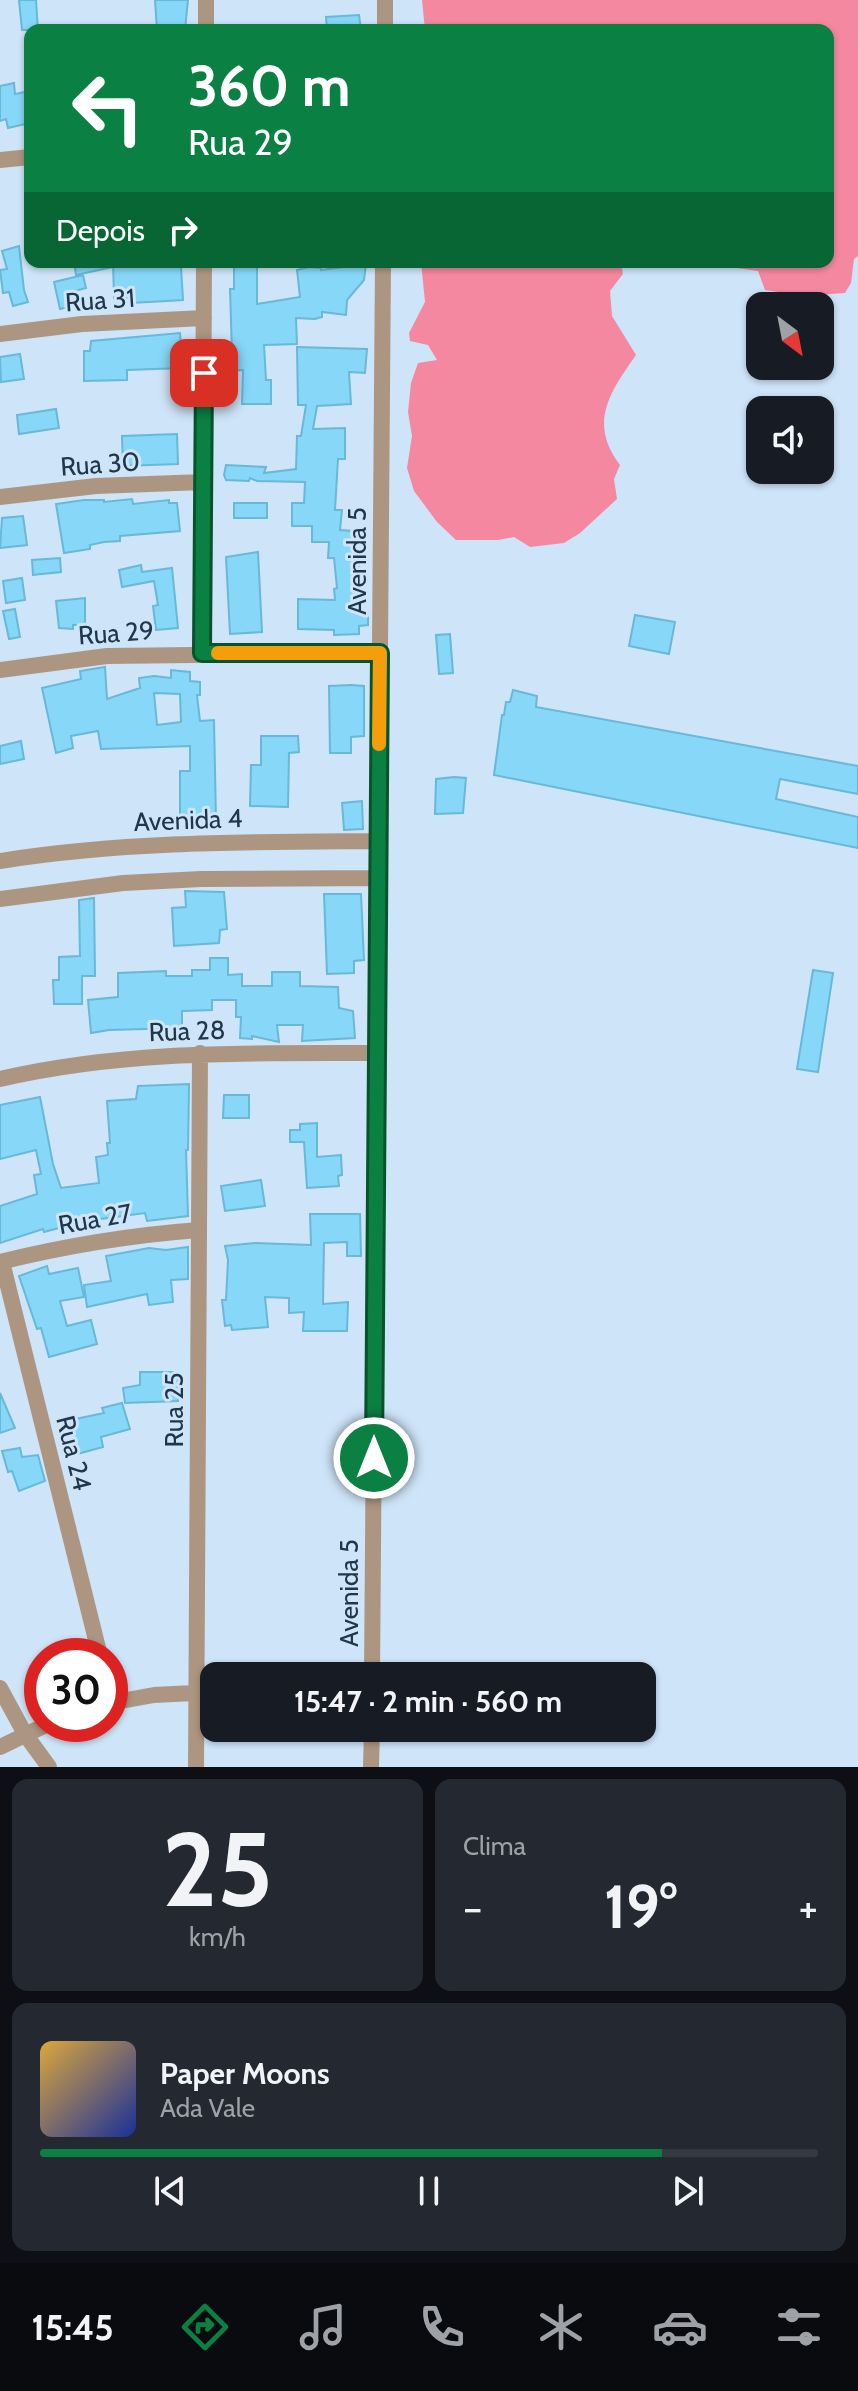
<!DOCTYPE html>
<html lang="pt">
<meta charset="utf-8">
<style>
:root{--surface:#171b24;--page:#242831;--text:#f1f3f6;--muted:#9ea1a6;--line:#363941;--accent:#0b8043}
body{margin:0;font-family:Cabin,sans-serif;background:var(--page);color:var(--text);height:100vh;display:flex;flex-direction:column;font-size:30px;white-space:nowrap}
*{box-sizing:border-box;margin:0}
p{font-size:26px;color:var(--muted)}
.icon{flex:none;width:44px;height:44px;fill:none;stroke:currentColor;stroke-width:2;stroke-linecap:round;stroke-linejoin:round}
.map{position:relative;height:1767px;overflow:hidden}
.details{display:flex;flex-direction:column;gap:12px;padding:12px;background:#0d0f14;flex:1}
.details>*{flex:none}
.banner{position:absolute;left:24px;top:24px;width:810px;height:244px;border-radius:16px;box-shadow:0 2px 6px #0004;background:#0b8043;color:#fff;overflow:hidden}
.needle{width:52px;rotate:148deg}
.controls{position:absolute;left:746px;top:292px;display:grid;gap:16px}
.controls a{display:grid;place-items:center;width:88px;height:88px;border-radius:16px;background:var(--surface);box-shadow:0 2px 6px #0004;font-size:40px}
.speed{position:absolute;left:24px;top:1638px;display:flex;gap:16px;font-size:40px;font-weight:700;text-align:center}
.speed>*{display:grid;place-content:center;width:104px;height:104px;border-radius:50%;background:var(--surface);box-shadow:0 2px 6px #0004;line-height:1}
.speed .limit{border:12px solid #d22;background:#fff;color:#111}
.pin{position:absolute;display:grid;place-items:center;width:68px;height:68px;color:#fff;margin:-34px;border-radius:16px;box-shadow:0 4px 12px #0006}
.me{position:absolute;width:88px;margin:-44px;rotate:0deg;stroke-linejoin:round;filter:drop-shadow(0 0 6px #0008)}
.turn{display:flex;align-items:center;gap:28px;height:168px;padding:0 32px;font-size:36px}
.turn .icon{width:104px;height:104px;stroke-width:2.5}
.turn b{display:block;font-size:56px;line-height:68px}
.then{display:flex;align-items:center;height:76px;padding:0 32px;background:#0003;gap:16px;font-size:30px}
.big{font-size:60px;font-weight:700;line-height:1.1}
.details .widget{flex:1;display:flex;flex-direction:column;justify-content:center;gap:12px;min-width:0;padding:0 28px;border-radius:16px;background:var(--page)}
.details .dial{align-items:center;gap:0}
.dial b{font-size:104px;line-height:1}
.song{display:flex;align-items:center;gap:24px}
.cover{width:96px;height:96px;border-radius:12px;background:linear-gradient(135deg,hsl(40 70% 55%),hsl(230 70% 35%))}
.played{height:8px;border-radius:4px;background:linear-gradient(90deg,var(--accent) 80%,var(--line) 80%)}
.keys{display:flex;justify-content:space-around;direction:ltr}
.heat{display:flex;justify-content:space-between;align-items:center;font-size:44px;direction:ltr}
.details .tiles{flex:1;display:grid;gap:12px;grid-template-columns:1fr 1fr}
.widget:last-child{grid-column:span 2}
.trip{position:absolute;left:200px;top:1662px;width:456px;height:80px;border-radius:16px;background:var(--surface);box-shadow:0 2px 6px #0004;font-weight:700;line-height:80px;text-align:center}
.tab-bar{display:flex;height:128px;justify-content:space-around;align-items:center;background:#090b0e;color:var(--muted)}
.tab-bar .icon{width:56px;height:56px}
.tab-bar .selected{color:var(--accent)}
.tab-bar b{font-size:36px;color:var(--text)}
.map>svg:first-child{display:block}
.forest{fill:#f588a1}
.building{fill:#87d7f8;stroke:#68b8d8;stroke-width:2;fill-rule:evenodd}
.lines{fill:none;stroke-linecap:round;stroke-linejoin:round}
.minor{stroke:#ad9681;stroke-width:16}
.route-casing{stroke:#07532c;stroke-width:20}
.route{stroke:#0b8043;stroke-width:14}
.slow{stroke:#f59e0b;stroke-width:14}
.labels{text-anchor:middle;stroke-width:6;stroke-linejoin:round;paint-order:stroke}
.street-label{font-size:26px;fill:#20374a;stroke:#cee4f8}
</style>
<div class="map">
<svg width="858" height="1767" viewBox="0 0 858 1767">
<rect width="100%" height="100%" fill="#cee4f8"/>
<path class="forest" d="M422 0H858V256L854 259 851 283 845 293 805 296 765 290 758 271 730 267 728 262H828V30H425Z
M421 262H621L623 274 610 291 612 316 636 355C610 392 588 423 620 465L614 479 617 499 580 533 564 543 530 547 514 537 498 540H456L437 522 414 491 407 468 412 436 408 412 411 383 418 363 437 360 428 345 410 341 409 333 425 302Z"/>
<path class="building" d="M19 0H36L38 30H22Z
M155 0H188L185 30H157Z
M359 15 361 30H327L326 17Z
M14 83 15 94 30 91V123L8 128 6 119 0 121V86Z
M19 246 24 290 28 302 13 306 9 292 3 293 0 270 7 269 2 251Z
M74 262H112L113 267 76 275Z
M113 262H175V267H181L183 300 132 303V298H114Z
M366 264 364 280 347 300 346 315 322 312V317L315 319 296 318 297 344 264 345 266 380H271V404H242L243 370 229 371 228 353H232L230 289H234V266H257V304L300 297 297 270 309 267 321 268V270Z
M83 275 86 288 75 291 77 305 60 309 54 282Z
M180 333 183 368 127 370V380L84 381V351H90L91 341Z
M297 347 367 349 365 373 349 372 351 404 317 406 313 429 345 428V459H338L335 510H342L340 530 354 531V546H357L361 583H358L359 613H368V625L359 626V634L334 635V630L298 629V599L335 600 334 589 337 588 334 558H328L329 542H312V526H292V503H304L305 482 257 481 250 478 249 481 226 480 224 475 226 465 266 467 264 473 296 469 297 436H301L306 405H298Z
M20 354 24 379 1 382 0 357Z
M56 409 59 428 19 434 17 415Z
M177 434 178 464 123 466 122 436Z
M132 499 133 504 169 500V503H177L180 531 120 536V541L104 542 90 545V549L64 553 56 504 84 500H104V502Z
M234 503H267V518H234Z
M23 516 27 545 0 548 2 518Z
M258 552 262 632 230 634 226 557Z
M60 558 61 572 33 575 32 560Z
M141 565 142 572 172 568 178 628 156 630 153 606 158 605 154 581 122 587 119 570Z
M22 578 25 600 6 603 3 581Z
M85 598V625H73V629L59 628 56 601Z
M15 609 20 637 9 639 3 611Z
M635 615 675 622 669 654 629 646Z
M450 634 453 673 439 674 436 635Z
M105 667 107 699 140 688 139 678 154 676 171 678V670L190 672V681L200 682V695H197L200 721 214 720 216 820H180V771H190V746L101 749 98 731 71 736 73 748 56 753 42 688 81 679 80 671ZM154 693 180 694 181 722 157 725Z
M351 685 364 686V736L351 737V753H330L329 686Z
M513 690 537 696 536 707 858 766V794L780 779 776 799 858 817V848L494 775 502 715H504L506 702H510Z
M261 736H298L299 752 289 753 288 807 250 806 251 765H261Z
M21 741 24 759 0 764V746Z
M454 777 466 778 463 813 435 814 436 779Z
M362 801 363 829 344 830 342 803Z
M185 891 224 892 227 929 220 930 219 943 174 946 172 908 186 907Z
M324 894H361L364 960 354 961V973L327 974Z
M94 898 95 976H82V1004H54L53 980H59V957L80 956 79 900Z
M210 958H228V975L242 974V986H272V972H300V986L338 987 339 1008 353 1011 355 1038 302 1041 303 1025H277L279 1042 252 1036V1039L240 1038 241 1017H236V1000H212V1010L182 1011V1028L109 1030 91 1033 88 1000 118 997V973L166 971V976H192V970H210Z
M813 970 833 973 818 1072 797 1069Z
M189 1084 188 1150H186L188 1216 147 1221 145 1213 85 1221 44 1232 43 1229 0 1243V1206L37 1194 34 1175 41 1174 36 1150 0 1159V1105L40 1097 53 1164 61 1188 99 1183 96 1157 108 1155 107 1143H110L107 1101 136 1099 138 1086Z
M224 1095H249V1118H223Z
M317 1123V1157L341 1155 342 1175 338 1176 339 1186 307 1188 304 1142H290V1130H300V1124Z
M261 1180 265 1206 225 1211 221 1186Z
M310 1214H360L361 1256H347V1242L324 1243 323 1304 348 1302 347 1331H303L304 1312 289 1313V1298L265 1297 268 1327 232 1330 231 1325 225 1326 222 1300H226L228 1260 225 1246 255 1243 311 1245Z
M188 1247V1279L171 1280 173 1302 149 1305 147 1294 87 1307 84 1285 111 1281 106 1256 149 1248 166 1250Z
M47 1266 49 1274 78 1268 84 1297 60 1301 67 1326 91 1320 97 1344 49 1357 41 1328 37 1329 19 1276Z
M140 1372H178V1401L125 1403 123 1388 140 1385Z
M0 1393 15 1428 0 1433Z
M122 1403 130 1429 101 1437 103 1447 70 1456 61 1422 104 1413 102 1408Z
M20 1448 22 1457 38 1455 45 1481 19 1491 12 1471 8 1472 2 1451Z"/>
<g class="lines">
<path class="minor" d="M206 30V0
M385 30V0
M0 160 30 157
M0 334 82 324 204 318
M0 497 96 486 203 482
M202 653 204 262
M0 670 107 656 380 653
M0 861C126 841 252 842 379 841
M0 899 123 883 201 879 378 878
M0 1079C124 1050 250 1053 377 1053
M0 1262C65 1246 132 1235 199 1230
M2 1262 100 1656
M372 1676 383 262
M0 1688 25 1734 49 1767
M110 1703 154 1695 214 1692
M0 1747 48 1724
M196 1767 200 1053
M371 1767 372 1728"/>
</g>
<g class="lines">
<g class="route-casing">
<path id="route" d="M204 373 202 653H380L374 1458"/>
</g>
<use href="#route" class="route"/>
<path class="slow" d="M218 653H380L379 744"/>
</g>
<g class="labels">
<g class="street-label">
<text transform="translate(100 300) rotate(-4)" y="9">Rua 31</text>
<text transform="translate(100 464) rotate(-4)" y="9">Rua 30</text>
<text transform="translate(357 561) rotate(-90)" y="9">Avenida 5</text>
<text transform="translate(116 633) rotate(-4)" y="9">Rua 29</text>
<text transform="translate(188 820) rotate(-2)" y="9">Avenida 4</text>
<text transform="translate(187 1031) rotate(-2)" y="9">Rua 28</text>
<text transform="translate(95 1219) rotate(-10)" y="9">Rua 27</text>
<text transform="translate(174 1410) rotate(-90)" y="9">Rua 25</text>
<text transform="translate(74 1453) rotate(76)" y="9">Rua 24</text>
<text transform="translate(349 1593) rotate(-90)" y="9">Avenida 5</text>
</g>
</g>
</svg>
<div class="controls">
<a><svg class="needle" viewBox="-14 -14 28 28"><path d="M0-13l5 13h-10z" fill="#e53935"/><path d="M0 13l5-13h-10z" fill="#9ea1a6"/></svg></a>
<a><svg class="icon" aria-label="sound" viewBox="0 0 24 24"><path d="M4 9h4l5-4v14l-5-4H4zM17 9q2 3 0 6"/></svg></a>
</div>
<div class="speed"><div class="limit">30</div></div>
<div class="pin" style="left:204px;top:373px;background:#d93025"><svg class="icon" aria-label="arrive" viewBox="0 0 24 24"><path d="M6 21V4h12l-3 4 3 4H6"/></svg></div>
<svg class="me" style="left:374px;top:1458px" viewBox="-20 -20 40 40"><circle r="17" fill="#0b8043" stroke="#fff" stroke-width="3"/><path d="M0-11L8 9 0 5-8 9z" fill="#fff"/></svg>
<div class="trip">15:47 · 2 min · 560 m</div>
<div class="banner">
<div class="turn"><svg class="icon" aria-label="left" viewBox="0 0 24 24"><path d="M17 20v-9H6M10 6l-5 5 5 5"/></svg><div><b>360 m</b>Rua 29</div></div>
<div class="then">Depois<svg class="icon" aria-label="right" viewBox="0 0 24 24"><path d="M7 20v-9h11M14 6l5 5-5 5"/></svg></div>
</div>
</div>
<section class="details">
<div class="tiles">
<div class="widget dial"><b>25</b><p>km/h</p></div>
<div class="widget"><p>Clima</p>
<div class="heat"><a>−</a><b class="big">19°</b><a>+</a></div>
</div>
<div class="widget">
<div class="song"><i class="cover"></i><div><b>Paper Moons</b><p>Ada Vale</p></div></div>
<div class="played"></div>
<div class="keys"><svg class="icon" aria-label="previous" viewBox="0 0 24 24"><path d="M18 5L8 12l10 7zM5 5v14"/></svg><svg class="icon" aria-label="pause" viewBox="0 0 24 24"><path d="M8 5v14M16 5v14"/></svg><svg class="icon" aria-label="next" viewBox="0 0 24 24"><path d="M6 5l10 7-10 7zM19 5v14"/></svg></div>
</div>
</div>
</section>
<nav class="tab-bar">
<b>15:45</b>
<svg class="icon selected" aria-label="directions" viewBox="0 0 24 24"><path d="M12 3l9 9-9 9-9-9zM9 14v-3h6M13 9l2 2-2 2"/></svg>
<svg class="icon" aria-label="music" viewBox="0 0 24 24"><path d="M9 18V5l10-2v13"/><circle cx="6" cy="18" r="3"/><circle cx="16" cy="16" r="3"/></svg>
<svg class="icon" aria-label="phone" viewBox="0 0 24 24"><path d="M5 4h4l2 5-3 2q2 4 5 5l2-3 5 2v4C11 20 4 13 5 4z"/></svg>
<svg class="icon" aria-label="climate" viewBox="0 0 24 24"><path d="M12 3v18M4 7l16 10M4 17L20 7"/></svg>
<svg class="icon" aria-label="car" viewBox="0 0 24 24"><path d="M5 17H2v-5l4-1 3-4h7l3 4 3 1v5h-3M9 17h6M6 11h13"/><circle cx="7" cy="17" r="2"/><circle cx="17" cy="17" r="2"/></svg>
<svg class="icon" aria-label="filters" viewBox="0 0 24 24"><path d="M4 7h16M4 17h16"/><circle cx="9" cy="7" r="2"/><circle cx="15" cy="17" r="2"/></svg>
</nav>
